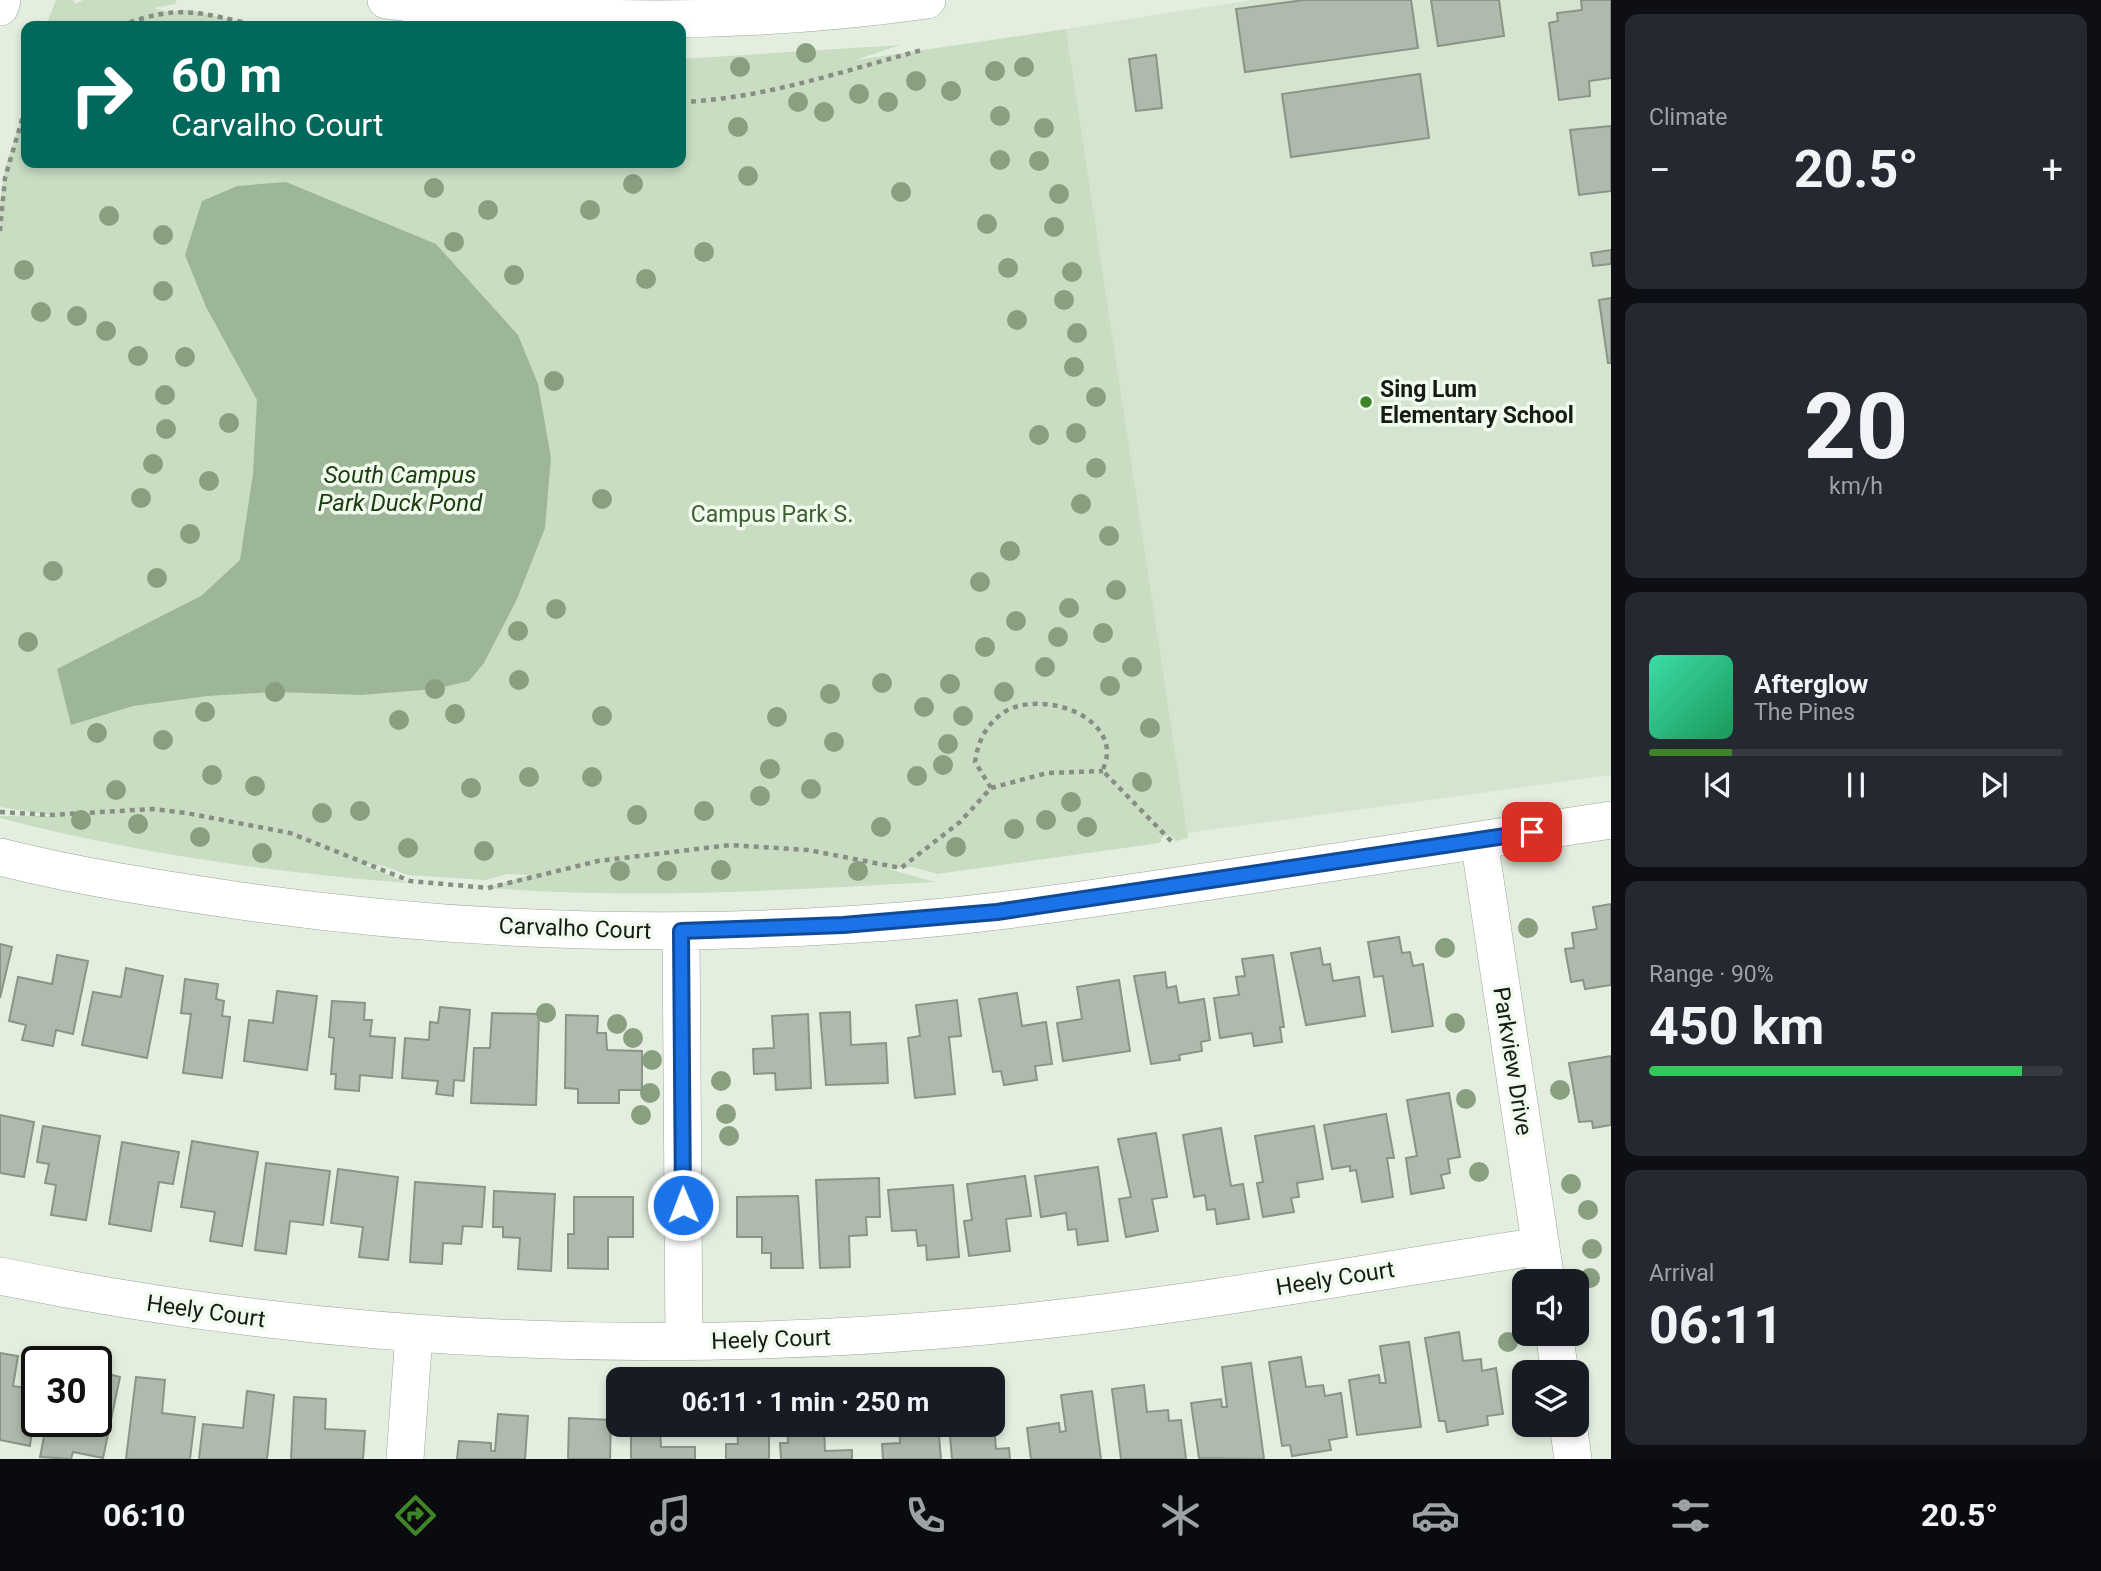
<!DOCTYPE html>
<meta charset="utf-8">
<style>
:root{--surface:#171b24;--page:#242831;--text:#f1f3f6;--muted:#9ea1a6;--line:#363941;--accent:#408428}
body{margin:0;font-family:Roboto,sans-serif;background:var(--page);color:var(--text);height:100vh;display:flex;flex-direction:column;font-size:26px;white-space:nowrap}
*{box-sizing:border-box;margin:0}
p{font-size:23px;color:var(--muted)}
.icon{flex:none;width:38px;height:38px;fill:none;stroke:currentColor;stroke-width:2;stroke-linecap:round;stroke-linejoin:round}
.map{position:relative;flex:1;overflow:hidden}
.panel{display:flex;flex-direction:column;gap:14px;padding:14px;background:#0d0f14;width:490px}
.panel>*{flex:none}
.guide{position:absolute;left:21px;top:21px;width:665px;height:147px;border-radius:14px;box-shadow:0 4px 10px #0003;background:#00695c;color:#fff;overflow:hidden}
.controls{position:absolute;left:1512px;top:1269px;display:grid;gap:14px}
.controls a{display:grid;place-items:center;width:77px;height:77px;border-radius:14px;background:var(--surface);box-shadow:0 4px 10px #0003;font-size:35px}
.speed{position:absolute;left:21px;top:1346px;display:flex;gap:14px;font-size:35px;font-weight:700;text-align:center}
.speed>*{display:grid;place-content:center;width:91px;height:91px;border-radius:50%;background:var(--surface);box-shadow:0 4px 10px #0003;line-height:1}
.speed .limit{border:4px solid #111;border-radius:10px;background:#fff;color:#111}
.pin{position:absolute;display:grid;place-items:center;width:60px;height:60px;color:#fff;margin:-30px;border-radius:14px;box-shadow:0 4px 10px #0006}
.me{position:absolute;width:77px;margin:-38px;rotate:359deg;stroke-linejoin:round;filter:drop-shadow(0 0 5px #0008)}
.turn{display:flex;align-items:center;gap:24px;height:147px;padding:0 35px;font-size:32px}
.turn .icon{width:91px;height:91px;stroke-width:2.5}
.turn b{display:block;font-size:49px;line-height:60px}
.big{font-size:52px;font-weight:700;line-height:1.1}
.panel .tile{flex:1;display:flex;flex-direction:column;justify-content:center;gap:10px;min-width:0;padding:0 24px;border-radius:14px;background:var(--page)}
.panel .dial{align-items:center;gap:0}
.dial b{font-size:91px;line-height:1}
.song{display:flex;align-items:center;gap:21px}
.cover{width:84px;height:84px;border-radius:10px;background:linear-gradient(135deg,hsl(160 70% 55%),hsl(150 70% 35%))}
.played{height:7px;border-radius:4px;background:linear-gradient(90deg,var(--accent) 20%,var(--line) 20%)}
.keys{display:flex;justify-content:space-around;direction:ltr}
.heat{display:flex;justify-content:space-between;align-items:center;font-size:38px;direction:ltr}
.charge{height:10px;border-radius:5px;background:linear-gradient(90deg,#34c759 90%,var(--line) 0)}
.trip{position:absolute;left:606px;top:1367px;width:399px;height:70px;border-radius:14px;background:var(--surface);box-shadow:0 4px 10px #0003;font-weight:700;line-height:70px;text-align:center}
.dock{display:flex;height:112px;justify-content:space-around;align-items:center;background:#090b0e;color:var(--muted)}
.dock .icon{width:49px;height:49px}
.dock .on{color:var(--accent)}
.dock b{font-size:32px;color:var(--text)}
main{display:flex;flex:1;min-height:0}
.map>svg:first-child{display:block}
.built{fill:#d4e4cf}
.green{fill:#c8ddc2}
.water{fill:#9eb698}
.building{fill:#afbaac;stroke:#8a9487;stroke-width:2}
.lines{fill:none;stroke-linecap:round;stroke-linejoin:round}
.minor-casing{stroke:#9ba698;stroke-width:38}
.path{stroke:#878f84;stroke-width:4.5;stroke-dasharray:5 5;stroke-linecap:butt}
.minor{stroke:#fff;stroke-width:37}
.tree{fill:#889f80}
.route-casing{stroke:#114b97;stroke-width:18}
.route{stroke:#1a73e8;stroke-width:12}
.poi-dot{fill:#408428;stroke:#f0fbed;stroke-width:2.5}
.labels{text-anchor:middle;stroke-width:7;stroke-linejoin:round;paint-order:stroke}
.poi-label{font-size:23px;font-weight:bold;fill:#171b16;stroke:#f0fbed;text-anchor:start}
.park-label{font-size:23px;fill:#3d5e32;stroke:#f0fbed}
.street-label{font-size:23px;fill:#171b16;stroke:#f0fbed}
.water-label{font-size:24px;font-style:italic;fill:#1b3b10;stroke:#f0fbed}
</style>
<main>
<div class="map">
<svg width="1611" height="1459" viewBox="0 0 1611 1459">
<rect width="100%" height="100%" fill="#e3eedf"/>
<path class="built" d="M1251 0H1611V775L1187 833 1066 29Z"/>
<path class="green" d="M56 0H73L75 4 83 0H177L175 4 154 8 169 12 189 10 259 26H46Z
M1066 29 1188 838 1176 841 1170 835 1163 836 1160 843 937 874 913 867 889 869 934 882C786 890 636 900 488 888L530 875 507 874 486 880 407 875 384 866 360 863 407 883C271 872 133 853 0 818V816H57L0 807V203L5 168 26 105V163H681V59L900 45 856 60Z"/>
<path class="water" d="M286 182 436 244 518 335 538 384 551 458 545 528 517 599 484 663 469 681 435 689 361 695 275 692 207 696 133 706 71 725 57 669 201 596 240 560 253 474 257 400 206 307 185 255 202 201 237 186Z"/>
<path class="building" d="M1304 0H1411L1418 48 1245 72 1236 9Z
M1431 0H1499L1504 36 1438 46Z
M1581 0H1611V78L1589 81 1590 96 1559 100 1549 23 1558 21 1557 13 1582 10Z
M1156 55 1162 108 1136 111 1129 59Z
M1420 74 1429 138 1291 157 1282 94Z
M1611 126V191L1579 195 1570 130Z
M1611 250V264L1593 266 1591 253Z
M1611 298V363H1608L1599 300Z
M1611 904V985L1585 989 1583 980 1571 982 1565 949 1574 948 1572 933 1597 929 1593 907Z
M1399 937 1402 953 1410 952 1413 966 1423 964 1433 1026 1392 1032 1383 976 1374 977 1368 942Z
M0 944 12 947 0 998Z
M1320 948 1323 965 1330 964 1333 981 1359 977 1365 1016 1306 1025 1291 953Z
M57 955 88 961 73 1034 56 1030 53 1046 22 1040 26 1025 9 1021 18 977 52 984Z
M1273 955 1284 1027H1280L1282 1042 1254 1046 1252 1033 1220 1038 1214 998 1239 995 1236 977 1245 976 1242 959Z
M126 968 163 976 147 1058 82 1045 93 992 121 997Z
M1165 972 1167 988 1176 986 1179 1003 1204 999 1210 1040 1201 1042 1202 1051 1179 1055 1180 1060 1151 1064 1134 976Z
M185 979 218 984 216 999 224 1001 222 1016 230 1017 222 1078 183 1073 191 1014 181 1013Z
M1119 980 1130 1051 1063 1061 1057 1023 1082 1019 1077 987Z
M277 991 317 996 307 1070 244 1061 249 1020 273 1023Z
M1017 993 1022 1026 1046 1022 1052 1064 1035 1066 1037 1080 1004 1085 1001 1071 993 1072 979 999Z
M957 1000 961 1036 949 1037 955 1094 915 1098 908 1038 920 1036 916 1005Z
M332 1001 365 1003 364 1020H372L370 1036 395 1038 392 1078 360 1075 359 1091 335 1089 336 1074H331L334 1038 329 1037Z
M440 1007 470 1010 464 1081 454 1080 453 1096 436 1094 438 1081 402 1078 405 1038 429 1040 430 1022 438 1023Z
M850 1012 851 1045 886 1043 888 1083 826 1085 820 1013Z
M492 1013 539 1014 536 1105 471 1103 474 1048H490Z
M808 1014 811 1088 776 1090 775 1073 754 1074 753 1049 774 1048 772 1016Z
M566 1015 598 1016 597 1033H606L607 1050 642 1051V1090H619V1103H578V1089L565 1088Z
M1611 1056V1125L1593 1128 1592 1121 1579 1122 1569 1063Z
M1449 1093 1460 1157 1448 1159 1450 1173 1441 1175 1444 1188 1411 1194 1406 1158 1417 1156 1407 1100Z
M1386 1114 1394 1158H1387L1393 1197 1362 1202 1356 1170 1350 1171V1166L1332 1169 1324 1125Z
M0 1115 34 1122 24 1177 0 1173Z
M43 1126 100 1136 86 1220 51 1215 56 1185 45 1183 49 1164 37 1162Z
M1314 1126 1323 1179 1297 1183 1299 1197 1291 1198 1294 1212 1263 1217 1257 1183 1263 1182 1255 1136Z
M1221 1128 1231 1186 1243 1184 1249 1219 1217 1224 1215 1209 1207 1210 1205 1195 1194 1197 1183 1135Z
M1156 1133 1167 1197 1152 1199 1158 1231 1126 1237 1119 1199 1131 1197 1118 1139Z
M192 1141 258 1152 242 1246 210 1241 215 1212 181 1207Z
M122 1142 179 1152 173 1184 159 1182 151 1231 109 1224Z
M266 1163 330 1171 323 1225 290 1221 286 1254 255 1250Z
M1098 1167 1108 1241 1078 1245 1076 1229 1068 1230 1066 1213 1041 1217 1035 1176Z
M338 1169 398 1177 388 1260 359 1257 363 1227 331 1223Z
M1025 1176 1031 1216 1006 1219 1010 1251 969 1256 964 1221 972 1220 967 1184Z
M879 1178 880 1217H866L867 1235 849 1236 850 1267 820 1268 816 1180Z
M415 1182 485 1187 482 1227 463 1226 461 1244 443 1243 442 1264 410 1262Z
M953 1185 959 1257 927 1260 926 1245 918 1246 916 1230 892 1231 888 1190Z
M494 1191 555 1194 551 1271 518 1269 520 1238 503 1237V1227H493Z
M798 1196 803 1268H771V1253H762V1237H737V1197Z
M574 1197H633V1237H608V1269L568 1268V1234H574Z
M1459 1332 1463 1361 1481 1359 1482 1371 1496 1368 1503 1414 1487 1416 1488 1425 1447 1432 1445 1421H1439L1425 1338Z
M1409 1342 1421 1427 1357 1435 1349 1380 1379 1375 1380 1383H1386L1380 1346Z
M0 1353 18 1356 13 1386 37 1390 30 1446 0 1440Z
M1301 1357 1306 1387 1323 1385 1325 1396 1341 1393 1347 1437 1329 1440 1331 1450 1292 1456 1290 1445 1282 1446 1269 1362Z
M1251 1363 1264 1459 1199 1458 1191 1403 1221 1399 1222 1407H1227L1222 1367Z
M96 1371 120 1377 103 1458 73 1452 71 1459 40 1457 47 1421H96Z
M136 1377 165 1380 162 1413 195 1417 190 1459H126Z
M1144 1385 1147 1412 1168 1410 1169 1421 1181 1420 1186 1459H1121L1112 1389Z
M247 1391 274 1395 267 1459H199L203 1424 243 1428Z
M1092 1391 1101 1459H1031L1027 1428 1059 1423 1060 1432 1066 1431 1061 1395Z
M294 1397 326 1399 325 1429 365 1431 363 1459H291Z
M498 1414 528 1416 525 1459H457L459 1441 491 1443V1451H495Z
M569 1418 611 1420 610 1459H568Z
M631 1424H660L661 1447H695V1459H631Z
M737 1424H769V1459H726V1444H738Z
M787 1424H816V1428H824L825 1451 852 1450V1459H781L780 1443H788Z
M899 1424H938L941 1459H883L882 1444 900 1443Z
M949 1424 994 1426 996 1449 1009 1448 1010 1459H952Z"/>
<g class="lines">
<g class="minor-casing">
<path id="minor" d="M386 0C565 25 749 25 927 0
M0 7 2 0
M1479 840 1546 1281
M0 857C79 877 160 889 241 901 440 929 642 938 843 925 971 918 1097 898 1224 879 1353 859 1482 840 1611 820
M681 931 684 1342
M0 1276C324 1342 656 1357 985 1326 1171 1309 1357 1274 1541 1246
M1554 1334 1560 1372
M1568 1424 1573 1459
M405 1459 414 1334"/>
</g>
<path class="path" d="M120 26C180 3 200 13 260 26
M681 102C763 99 843 71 922 50
M0 231 5 178 26 106
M991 788 1047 773 1103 771
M0 812 50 815 153 809 186 813 290 833 410 881 488 888 598 861 730 845 808 850 901 868 960 822 991 788 975 762C978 743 984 728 1000 715 1029 691 1103 707 1107 750 1108 756 1104 765 1103 771L1173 843"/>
<use href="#minor" class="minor"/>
</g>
<g class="tree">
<circle cx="806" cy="53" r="10"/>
<circle cx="740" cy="67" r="10"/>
<circle cx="1024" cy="67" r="10"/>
<circle cx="995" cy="71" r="10"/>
<circle cx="916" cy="81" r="10"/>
<circle cx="951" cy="91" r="10"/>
<circle cx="859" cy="94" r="10"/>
<circle cx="798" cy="102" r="10"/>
<circle cx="888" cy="102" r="10"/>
<circle cx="824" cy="112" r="10"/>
<circle cx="1000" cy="116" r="10"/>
<circle cx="738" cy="127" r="10"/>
<circle cx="1044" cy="128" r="10"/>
<circle cx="1000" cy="160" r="10"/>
<circle cx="1039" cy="161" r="10"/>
<circle cx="748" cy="176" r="10"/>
<circle cx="633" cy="184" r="10"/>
<circle cx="434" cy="188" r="10"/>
<circle cx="901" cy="192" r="10"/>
<circle cx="1059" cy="194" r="10"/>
<circle cx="488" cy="210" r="10"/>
<circle cx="590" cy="210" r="10"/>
<circle cx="109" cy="216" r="10"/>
<circle cx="987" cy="224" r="10"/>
<circle cx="1054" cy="227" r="10"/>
<circle cx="163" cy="235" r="10"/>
<circle cx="454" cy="242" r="10"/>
<circle cx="704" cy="252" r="10"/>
<circle cx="1008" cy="268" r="10"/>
<circle cx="24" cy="270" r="10"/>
<circle cx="1072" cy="272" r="10"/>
<circle cx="514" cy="275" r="10"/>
<circle cx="646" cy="279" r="10"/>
<circle cx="163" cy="291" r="10"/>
<circle cx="1064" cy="300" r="10"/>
<circle cx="41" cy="312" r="10"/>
<circle cx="77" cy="316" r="10"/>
<circle cx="1017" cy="320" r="10"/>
<circle cx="106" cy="331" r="10"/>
<circle cx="1077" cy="333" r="10"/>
<circle cx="138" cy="356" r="10"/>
<circle cx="185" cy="357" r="10"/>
<circle cx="1074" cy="367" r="10"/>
<circle cx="554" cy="381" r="10"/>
<circle cx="165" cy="395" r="10"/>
<circle cx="1096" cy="397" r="10"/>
<circle cx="229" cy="423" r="10"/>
<circle cx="166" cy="429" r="10"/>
<circle cx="1076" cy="433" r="10"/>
<circle cx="1039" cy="435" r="10"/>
<circle cx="153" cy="464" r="10"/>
<circle cx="1096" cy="468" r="10"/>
<circle cx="209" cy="481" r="10"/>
<circle cx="141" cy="498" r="10"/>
<circle cx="602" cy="499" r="10"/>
<circle cx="1081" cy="504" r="10"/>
<circle cx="190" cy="534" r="10"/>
<circle cx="1109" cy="536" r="10"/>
<circle cx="1010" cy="551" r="10"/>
<circle cx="53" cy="571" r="10"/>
<circle cx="157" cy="578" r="10"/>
<circle cx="980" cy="582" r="10"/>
<circle cx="1116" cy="590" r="10"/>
<circle cx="1069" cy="608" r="10"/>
<circle cx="556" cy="609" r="10"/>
<circle cx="1016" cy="621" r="10"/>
<circle cx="518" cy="631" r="10"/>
<circle cx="1103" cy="633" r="10"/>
<circle cx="1058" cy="637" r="10"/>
<circle cx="28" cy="642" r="10"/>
<circle cx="985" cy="647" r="10"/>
<circle cx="1045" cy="667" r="10"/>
<circle cx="1132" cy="667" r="10"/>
<circle cx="519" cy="680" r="10"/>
<circle cx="882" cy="683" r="10"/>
<circle cx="950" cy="684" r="10"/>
<circle cx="1110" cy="686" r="10"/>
<circle cx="435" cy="689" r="10"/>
<circle cx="275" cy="692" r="10"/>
<circle cx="1004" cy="692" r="10"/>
<circle cx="830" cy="694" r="10"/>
<circle cx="924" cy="707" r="10"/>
<circle cx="205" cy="712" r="10"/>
<circle cx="455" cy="714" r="10"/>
<circle cx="602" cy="716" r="10"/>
<circle cx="963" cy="716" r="10"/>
<circle cx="777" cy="717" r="10"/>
<circle cx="399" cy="720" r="10"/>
<circle cx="1150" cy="728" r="10"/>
<circle cx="97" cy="733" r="10"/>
<circle cx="163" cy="740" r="10"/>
<circle cx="834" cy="742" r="10"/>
<circle cx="948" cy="744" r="10"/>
<circle cx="943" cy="765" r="10"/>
<circle cx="770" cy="769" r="10"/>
<circle cx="212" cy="775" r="10"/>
<circle cx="917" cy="776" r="10"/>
<circle cx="529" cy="777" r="10"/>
<circle cx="592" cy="777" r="10"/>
<circle cx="1142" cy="782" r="10"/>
<circle cx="255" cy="786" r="10"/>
<circle cx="471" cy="788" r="10"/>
<circle cx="811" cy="789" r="10"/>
<circle cx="116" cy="790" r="10"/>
<circle cx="760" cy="796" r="10"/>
<circle cx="1071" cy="802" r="10"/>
<circle cx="360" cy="811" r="10"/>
<circle cx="704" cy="811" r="10"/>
<circle cx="322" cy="813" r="10"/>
<circle cx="637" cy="815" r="10"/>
<circle cx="81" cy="820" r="10"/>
<circle cx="1046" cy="820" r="10"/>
<circle cx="138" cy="824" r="10"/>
<circle cx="881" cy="827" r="10"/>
<circle cx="1087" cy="827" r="10"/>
<circle cx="1014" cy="829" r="10"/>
<circle cx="200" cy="837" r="10"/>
<circle cx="956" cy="847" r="10"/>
<circle cx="408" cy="848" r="10"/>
<circle cx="484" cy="851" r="10"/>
<circle cx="262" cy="853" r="10"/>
<circle cx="721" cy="870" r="10"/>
<circle cx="620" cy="871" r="10"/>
<circle cx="667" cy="871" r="10"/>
<circle cx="858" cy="871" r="10"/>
<circle cx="1528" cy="928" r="10"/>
<circle cx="1445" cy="948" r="10"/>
<circle cx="546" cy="1013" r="10"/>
<circle cx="1455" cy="1023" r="10"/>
<circle cx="617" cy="1024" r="10"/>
<circle cx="633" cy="1038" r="10"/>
<circle cx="652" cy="1060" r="10"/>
<circle cx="721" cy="1081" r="10"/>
<circle cx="1560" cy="1090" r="10"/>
<circle cx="650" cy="1093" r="10"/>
<circle cx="1466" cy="1099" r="10"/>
<circle cx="726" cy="1114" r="10"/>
<circle cx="641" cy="1115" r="10"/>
<circle cx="729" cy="1136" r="10"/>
<circle cx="1479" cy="1172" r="10"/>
<circle cx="1571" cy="1184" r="10"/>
<circle cx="1588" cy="1210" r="10"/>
<circle cx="1592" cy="1249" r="10"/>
<circle cx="1590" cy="1278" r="10"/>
<circle cx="1508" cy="1342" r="10"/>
</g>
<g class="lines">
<g class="route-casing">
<path id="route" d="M683 1205 681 931 843 925 997 912 1532 832"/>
</g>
<use href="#route" class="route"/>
</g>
<circle class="poi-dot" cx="1366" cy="402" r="7"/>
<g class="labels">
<g class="poi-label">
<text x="1380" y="397">Sing Lum<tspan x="1380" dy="26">Elementary School</tspan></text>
</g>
<g class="park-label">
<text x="772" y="522">Campus Park S.</text>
</g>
<g class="street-label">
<text transform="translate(575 928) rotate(2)" y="8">Carvalho Court</text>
<text transform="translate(1513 1061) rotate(81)" y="8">Parkview Drive</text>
<text transform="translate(1335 1278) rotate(-9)" y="8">Heely Court</text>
<text transform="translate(206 1311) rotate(8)" y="8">Heely Court</text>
<text transform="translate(771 1339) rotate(-2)" y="8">Heely Court</text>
</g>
<g class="water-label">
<text x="400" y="483">South Campus<tspan x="400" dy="28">Park Duck Pond</tspan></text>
</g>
</g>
</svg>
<div class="controls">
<a><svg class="icon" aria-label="sound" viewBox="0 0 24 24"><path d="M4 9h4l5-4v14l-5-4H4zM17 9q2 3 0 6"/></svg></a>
<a><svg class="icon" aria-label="layers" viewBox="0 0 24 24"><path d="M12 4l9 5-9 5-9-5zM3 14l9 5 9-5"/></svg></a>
</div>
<div class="speed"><div class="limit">30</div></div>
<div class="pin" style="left:1532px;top:832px;background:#d93025"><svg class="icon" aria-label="arrive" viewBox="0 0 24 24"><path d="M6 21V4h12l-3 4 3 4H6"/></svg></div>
<svg class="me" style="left:683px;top:1205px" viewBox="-20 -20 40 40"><circle r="17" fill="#1a73e8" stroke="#fff" stroke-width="3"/><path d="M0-11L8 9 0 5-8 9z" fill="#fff"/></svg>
<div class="trip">06:11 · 1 min · 250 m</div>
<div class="guide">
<div class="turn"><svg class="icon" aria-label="right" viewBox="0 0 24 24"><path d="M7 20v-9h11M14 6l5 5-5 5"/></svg><div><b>60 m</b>Carvalho Court</div></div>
</div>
</div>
<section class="panel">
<div class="tile"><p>Climate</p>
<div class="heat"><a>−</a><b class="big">20.5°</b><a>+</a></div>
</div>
<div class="tile dial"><b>20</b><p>km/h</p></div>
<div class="tile">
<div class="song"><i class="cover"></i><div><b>Afterglow</b><p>The Pines</p></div></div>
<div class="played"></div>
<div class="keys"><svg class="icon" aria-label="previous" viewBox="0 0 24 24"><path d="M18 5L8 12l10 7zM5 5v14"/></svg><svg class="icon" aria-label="pause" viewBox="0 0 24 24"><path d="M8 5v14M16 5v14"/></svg><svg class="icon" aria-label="next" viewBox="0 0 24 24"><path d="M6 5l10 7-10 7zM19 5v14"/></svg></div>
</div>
<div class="tile"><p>Range · 90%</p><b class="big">450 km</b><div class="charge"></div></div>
<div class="tile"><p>Arrival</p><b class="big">06:11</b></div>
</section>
</main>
<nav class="dock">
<b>06:10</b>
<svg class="icon on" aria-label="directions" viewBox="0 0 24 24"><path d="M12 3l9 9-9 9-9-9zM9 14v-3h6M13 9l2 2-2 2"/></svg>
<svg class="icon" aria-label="music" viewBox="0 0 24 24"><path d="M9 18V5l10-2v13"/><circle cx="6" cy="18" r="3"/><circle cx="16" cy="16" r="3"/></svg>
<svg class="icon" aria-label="phone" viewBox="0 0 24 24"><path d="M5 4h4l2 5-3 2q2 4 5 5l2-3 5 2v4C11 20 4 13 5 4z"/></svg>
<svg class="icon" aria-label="climate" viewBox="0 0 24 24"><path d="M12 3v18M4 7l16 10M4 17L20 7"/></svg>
<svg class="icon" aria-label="car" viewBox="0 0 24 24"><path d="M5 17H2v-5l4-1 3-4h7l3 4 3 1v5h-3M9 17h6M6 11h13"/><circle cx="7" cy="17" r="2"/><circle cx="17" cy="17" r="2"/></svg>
<svg class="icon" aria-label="filters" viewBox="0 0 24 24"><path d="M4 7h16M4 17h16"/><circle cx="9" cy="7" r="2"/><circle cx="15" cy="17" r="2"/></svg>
<b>20.5°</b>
</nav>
